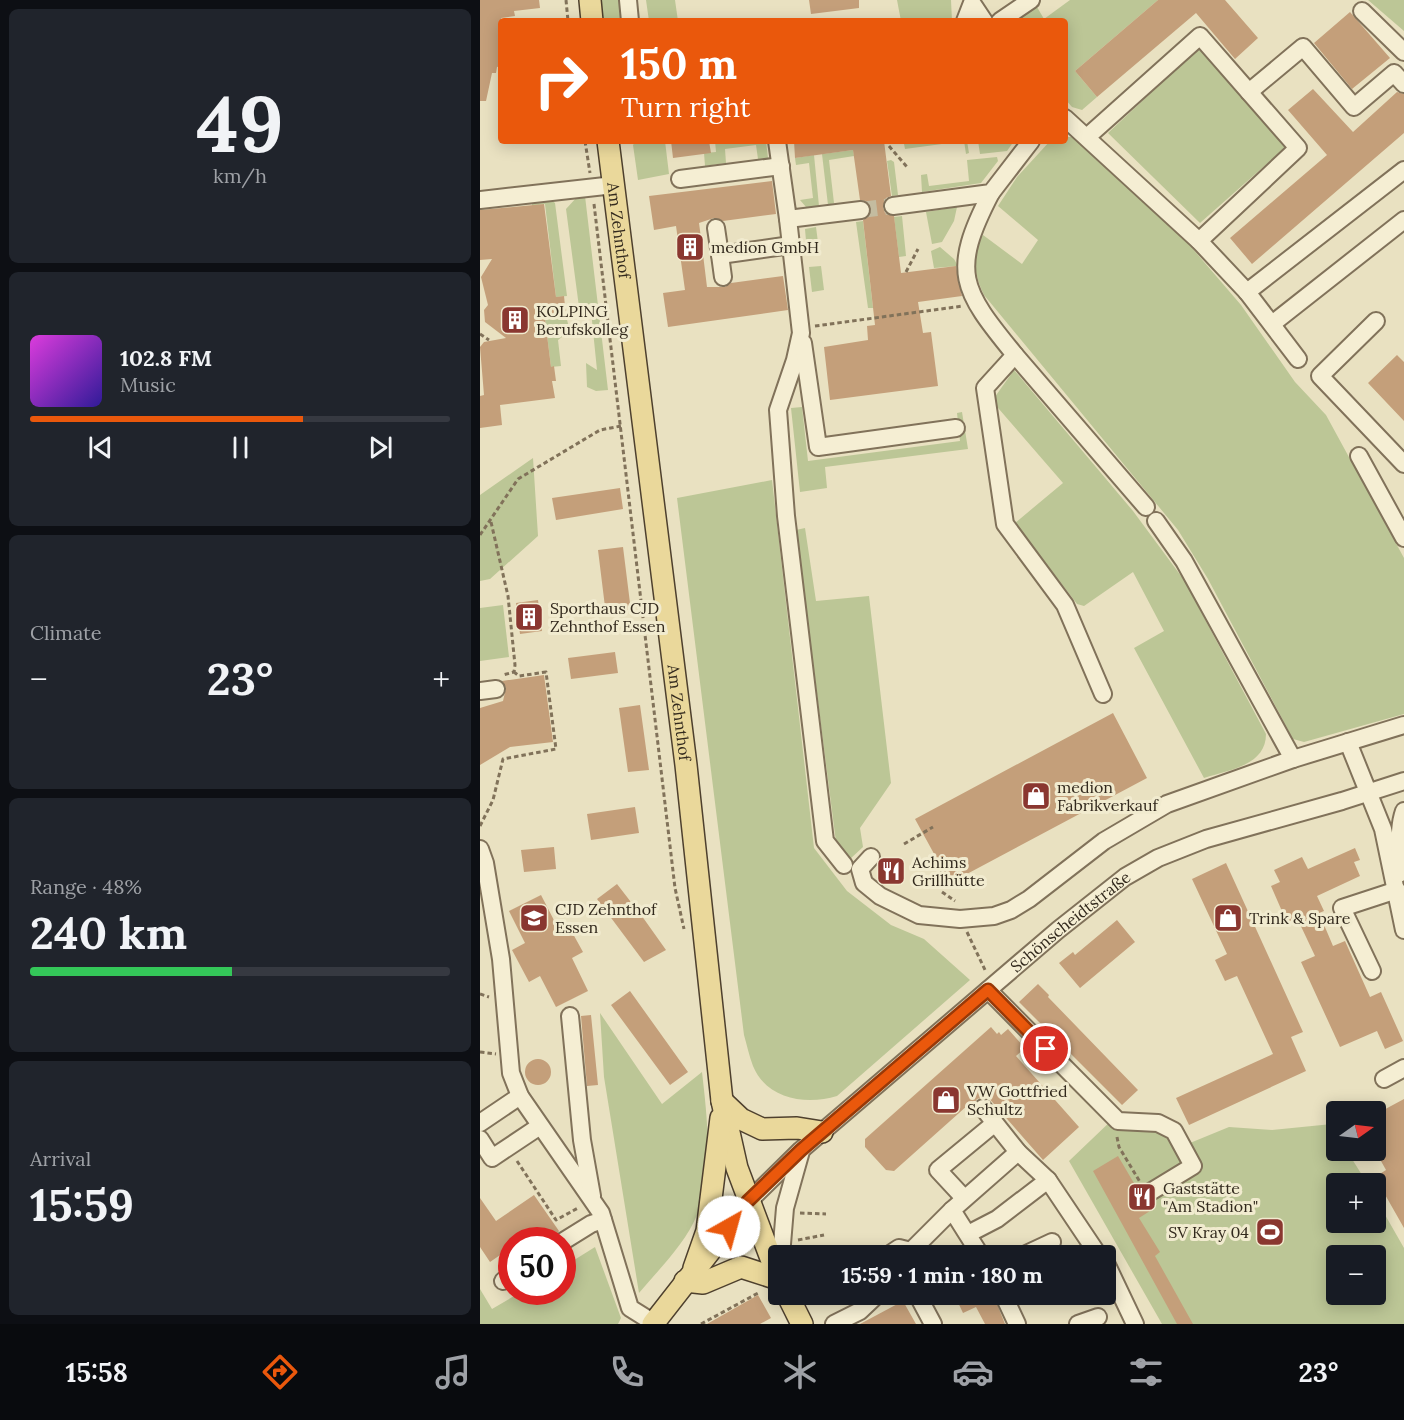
<!DOCTYPE html>
<meta charset="utf-8">
<style>
:root{--surface:#171b24;--page:#20242c;--text:#f1f3f6;--muted:#9ea1a6;--line:#363941;--accent:#ea580c}
body{margin:0;font-family:Lora,serif;background:var(--page);color:var(--text);height:100vh;display:flex;flex-direction:column;font-size:22px;white-space:nowrap}
*{box-sizing:border-box;margin:0}
p{font-size:20px;color:var(--muted)}
.icon{flex:none;width:33px;height:33px;fill:none;stroke:currentColor;stroke-width:2;stroke-linecap:round;stroke-linejoin:round}
.map{position:relative;flex:1;overflow:hidden}
.details{display:flex;flex-direction:column;gap:9px;padding:9px;background:#0d0f14;width:480px}
.details>*{flex:none}
.banner{position:absolute;left:18px;top:18px;width:570px;height:126px;border-radius:6px;box-shadow:0 3px 15px #0003;background:#ea580c;color:#fff;overflow:hidden}
.needle{width:39px;rotate:76deg}
.fabs{position:absolute;left:846px;top:1101px;display:grid;gap:12px}
.fabs a{display:grid;place-items:center;width:60px;height:60px;border-radius:6px;background:var(--surface);box-shadow:0 3px 15px #0003;font-size:30px}
.speed{position:absolute;left:18px;top:1227px;display:flex;gap:12px;font-size:30px;font-weight:700;text-align:center}
.speed>*{display:grid;place-content:center;width:78px;height:78px;border-radius:50%;background:var(--surface);box-shadow:0 3px 15px #0003;line-height:1}
.speed .limit{border:9px solid #d22;background:#fff;color:#111}
.pin{position:absolute;display:grid;place-items:center;width:51px;height:51px;color:#fff;margin:-26px;border:3px solid #fff;border-radius:50%;box-shadow:0 2px 6px #0007}
.me{position:absolute;width:66px;margin:-33px;rotate:38deg;stroke-linejoin:round;filter:drop-shadow(0 0 4px #0008)}
.turn{display:flex;align-items:center;gap:21px;height:126px;padding:0 24px;font-size:27px}
.turn .icon{width:78px;height:78px;stroke-width:2.5}
.turn b{display:block;font-size:42px;line-height:51px}
.big{font-size:45px;font-weight:700;line-height:1.1}
.details .card{flex:1;display:flex;flex-direction:column;justify-content:center;gap:9px;min-width:0;padding:0 21px;border-radius:9px;background:var(--page)}
.details .dial{align-items:center;gap:0}
.dial b{font-size:78px;line-height:1}
.song{display:flex;align-items:center;gap:18px}
.cover{width:72px;height:72px;border-radius:9px;background:linear-gradient(135deg,hsl(300 70% 55%),hsl(250 70% 35%))}
.played{height:6px;border-radius:3px;background:linear-gradient(90deg,var(--accent) 65%,var(--line) 65%)}
.keys{display:flex;justify-content:space-around;direction:ltr}
.heat{display:flex;justify-content:space-between;align-items:center;font-size:33px;direction:ltr}
.charge{height:9px;border-radius:4px;background:linear-gradient(90deg,#34c759 48%,var(--line) 0)}
.trip{position:absolute;left:288px;top:1245px;width:348px;height:60px;border-radius:6px;background:var(--surface);box-shadow:0 3px 15px #0003;font-weight:700;line-height:60px;text-align:center}
.dock{display:flex;height:96px;justify-content:space-around;align-items:center;background:#090b0e;color:var(--muted)}
.dock .icon{width:42px;height:42px}
.dock .on{color:var(--accent)}
.dock b{font-size:27px;color:var(--text)}
main{display:flex;flex:1;min-height:0}
.map>svg:first-child{display:block}
.green{fill:#bcc696;fill-rule:evenodd}
.building{fill:#c49f7a}
.lines{fill:none;stroke-linecap:round;stroke-linejoin:round}
.minor-tunnel{stroke:#c4bca0;stroke-width:16;stroke-dasharray:16 8;stroke-linecap:butt}
.minor-casing{stroke:#81725a;stroke-width:20}
.major-casing{stroke:#4e402e;stroke-width:24}
.path{stroke:#81725a;stroke-width:3;stroke-dasharray:4.5 3;stroke-linecap:butt}
.minor{stroke:#f5eed3;stroke-width:16}
.major{stroke:#ead89b;stroke-width:21}
.route-casing{stroke:#983908;stroke-width:15}
.route{stroke:#ea580c;stroke-width:10}
.labels{text-anchor:middle;stroke-width:6;stroke-linejoin:round;paint-order:stroke}
.street-label{font-size:16px;fill:#32291d;stroke:#f1ebcf}
.poi-label{font-size:16px;fill:#32291d;stroke:#f1ebcf;text-anchor:start}
</style>
<main>
<section class="details">
<div class="card dial"><b>49</b><p>km/h</p></div>
<div class="card">
<div class="song"><i class="cover"></i><div><b>102.8 FM</b><p>Music</p></div></div>
<div class="played"></div>
<div class="keys"><svg class="icon" aria-label="previous" viewBox="0 0 24 24"><path d="M18 5L8 12l10 7zM5 5v14"/></svg><svg class="icon" aria-label="pause" viewBox="0 0 24 24"><path d="M8 5v14M16 5v14"/></svg><svg class="icon" aria-label="next" viewBox="0 0 24 24"><path d="M6 5l10 7-10 7zM19 5v14"/></svg></div>
</div>
<div class="card"><p>Climate</p>
<div class="heat"><a>−</a><b class="big">23°</b><a>+</a></div>
</div>
<div class="card"><p>Range · 48%</p><b class="big">240 km</b><div class="charge"></div></div>
<div class="card"><p>Arrival</p><b class="big">15:59</b></div>
</section>
<div class="map">
<svg width="924" height="1324" viewBox="0 0 924 1324">
<rect width="100%" height="100%" fill="#e9e1c1"/>
<path class="green" d="M114 0H145L147 21H116Z
M166 0H195L198 21H169Z
M417 0H471L472 21H421Z
M590 0H678L595 71 617 97 602 110 592 107 585 99V21H535L557 7 564 19Z
M888 0H924V31Z
M720 47 807 146 720 223 628 133Z
M585 137H593L706 241 761 305 815 382 846 415 924 558V714L824 742 813 739 728 579 698 530 504 295C494 274 491 255 503 235L542 264 558 240 518 206 537 177 570 141H585Z
M156 141H185L189 174 158 180 153 145Z
M235 141H286L288 158 278 159 276 145 245 149 246 163 225 166 224 153 236 152Z
M447 141H487L489 153 486 154 484 141 425 149 424 144Z
M498 141H534L527 151 500 154Z
M373 150 374 156 349 160 354 203 348 205 342 154Z
M334 155 339 206 326 207 320 200 333 198 329 163 316 165 315 158Z
M517 157 518 161 501 183 442 192 441 175 447 174 449 186 489 181 487 160Z
M411 160 414 162 418 195 412 196 407 161Z
M105 196 128 390 116 391 107 387 106 363 117 370 111 311 99 307 86 209 97 197Z
M70 199 75 203 87 296 76 297 65 204 52 206V202Z
M477 207 474 221 462 242 452 244 446 212Z
M422 216 426 256 419 257 414 217Z
M383 221 393 308H388L376 222Z
M336 227 339 250 327 252 325 229Z
M460 247 474 259 478 266 454 268 451 251Z
M341 266 344 290 332 292 329 267Z
M86 316 90 331 78 340 81 366 71 367 65 319Z
M534 370 653 511 704 580 786 734C786 766 748 770 724 778L654 648 684 631 653 572 604 606 597 604 535 523 583 483 512 401Z
M322 407 328 461 480 441 477 413 482 412 488 449 345 467 347 488 320 492 311 408Z
M53 458 58 536 10 579 0 581V495Z
M292 480 334 848 367 891 411 925 444 939 490 980 357 1096C327 1105 287 1100 273 1066 269 1056 267 1045 264 1035L197 498Z
M325 528 336 601 389 596 411 783 380 828 383 847 369 860 356 842 316 530Z
M23 605 29 657 0 661V608Z
M120 1013 182 1104 222 1072C227 1116 234 1172 217 1215 205 1244 180 1268 159 1293L124 1077Z
M634 1118 690 1121 710 1143 749 1127 792 1130 852 1124 856 1131V1150L867 1151 887 1183 856 1184V1222H896V1199L924 1248V1324H682L589 1161ZM856 1256H896V1294H856Z
M115 1247 141 1318 138 1324H0V1289L12 1309 41 1292H82L83 1267Z"/>
<path class="building" d="M0 0H59L60 8 34 11 35 16 21 18V66L17 67 16 73H12L6 101H0Z
M329 0H379V8L331 14Z
M678 0H745L778 38 755 59 716 13 617 97 595 71Z
M870 12 910 58 872 89 834 43Z
M833 89 873 132 917 92 924 94V133L772 264 750 238 847 155 808 110Z
M191 141H229L231 153 193 158Z
M314 141H404L411 196 406 198 403 207 405 213 414 216 421 273 476 266 482 296 438 302 443 333 451 332 458 386 350 400 344 347 388 340 387 326 395 325 383 220 390 215 391 208 386 201 380 200 373 150 315 158Z
M292 181 296 214 243 221 234 218 219 223 221 238 227 287H245L251 283 303 276 308 310 188 327 183 293 205 290 196 226 174 230 169 196Z
M64 204 76 297 84 296 86 316 65 319 71 367 74 366 76 381H72L75 398 20 405 22 425 0 428V396L4 395 0 347 4 342 26 338 5 322 4 310 8 305 1 277 12 259 0 260V210Z
M917 355 924 362V421L888 383Z
M140 488 143 509 76 520 72 498Z
M143 547 151 611 126 615 118 550Z
M58 600 62 631 40 634 36 603Z
M135 652 138 673 91 679 88 658Z
M64 675 73 742 30 747 0 765V708L23 701 26 688 22 681Z
M160 705 169 770 148 772 139 708Z
M633 713 667 778 470 883 435 819Z
M155 807 159 833 111 840 107 814Z
M74 847 76 869 44 872 41 850Z
M875 848 880 860 874 862 880 876 837 896 844 911 839 913 853 946 865 941 890 997 901 992 923 1041 905 1049 897 1031 860 1047 821 962 835 956 818 920 808 925 791 886 800 882 794 870 822 857 828 869Z
M746 863 823 1032 811 1037 826 1071 709 1125 696 1098 793 1054 757 976 745 981 735 960 747 954 712 879Z
M137 884 164 919 186 950 164 962 117 899Z
M61 895 78 928 87 923 103 952 92 958 108 991 76 1007 60 976 49 982 32 950 45 943 29 911Z
M637 920 655 942 600 988 579 963 593 952 595 955Z
M558 984 569 995 568 997 658 1090 642 1105 539 1002Z
M150 991 208 1072 190 1085 131 1005Z
M111 1015 118 1085 107 1086 101 1016Z
M511 1027 517 1034 519 1032 521 1035 528 1029 545 1048 536 1056 599 1127 563 1160 507 1096 497 1099 493 1105H488L414 1171 406 1170 385 1147V1139Z
M45 1072a13 13 0 1 1 26 0a13 13 0 1 1-26 0Z
M924 1099V1228L895 1177 906 1170 896 1152V1126L903 1122 898 1113Z
M638 1156 658 1190V1199L670 1211 659 1218 680 1252 675 1256 713 1324H697L613 1171Z
M54 1195 79 1231 72 1240H58L53 1232 41 1240H32V1247L10 1262 0 1247V1198L16 1221Z
M474 1294H513L525 1324H505L496 1307 483 1313Z
M278 1295 291 1318 280 1324H227Z
M423 1301 436 1324H380Z"/>
<g class="lines">
<path class="minor-tunnel" d="M381 210 413 206"/>
<g class="minor-casing">
<g id="minor">
<path d="M148 0 150 21"/>
<path d="M882 11 924 52"/>
<path d="M485 21 492 3 504 21"/>
<path d="M520 21 551 0"/>
<path d="M769 92 823 47 874 107 914 73 924 84"/>
<path d="M585 118 719 241 767 292 818 359"/>
<path d="M607 137 720 36 818 148 719 241"/>
<path d="M297 141 308 219 381 210"/>
<path d="M200 179 301 166"/>
<path d="M511 193C470 272 481 289 535 355L505 388 525 524 585 605 623 694"/>
<path d="M0 200 134 185"/>
<path d="M413 206 511 193 551 141"/>
<path d="M308 219 321 333 315 360 298 410 306 516 345 841 364 865"/>
<path d="M236 228 240 255 311 245"/>
<path d="M240 255 243 277"/>
<path d="M767 292 924 170"/>
<path d="M896 321 840 376 924 464"/>
<path d="M792 324 924 220"/>
<path d="M323 343 338 447 476 428"/>
<path d="M535 355 666 507"/>
<path d="M879 456 924 538"/>
<path d="M676 521 704 561 813 759"/>
<path d="M0 691 16 689"/>
<path d="M868 742 903 829 924 930"/>
<path d="M0 849 5 863 21 959 31 1073 40 1096 121 1213 150 1308 174 1323"/>
<path d="M391 857 380 869 384 883 400 896 439 915 480 919 514 916 531 910 549 899 624 841 687 804 813 759 924 725"/>
<path d="M919 874C921 853 917 831 924 811"/>
<path d="M892 971 862 908 917 890"/>
<path d="M508 990 638 1121 678 1123 694 1131 713 1166 667 1194"/>
<path d="M90 1016 102 1140 112 1196"/>
<path d="M904 1079 924 1068"/>
<path d="M503 1108 538 1152 568 1180 619 1256"/>
<path d="M0 1123 40 1096"/>
<path d="M0 1139 12 1158 60 1126"/>
<path d="M484 1198 458 1170 515 1123"/>
<path id="s1" d="M269 1201 321 1150 578 930 645 877 678 858 726 839 862 801 924 781"/>
<path d="M488 1234 517 1219 568 1180"/>
<path d="M82 1242 111 1224 123 1220"/>
<path d="M431 1251 472 1210"/>
<path d="M301 1256 305 1208 321 1151"/>
<path d="M407 1256 419 1248 431 1251 436 1256"/>
<path d="M501 1256 472 1210 538 1152"/>
<path d="M542 1256 572 1242"/>
<path d="M626 1263 655 1324"/>
<path d="M23 1281 32 1275"/>
<path d="M437 1294 453 1324"/>
<path d="M523 1294 537 1324"/>
<path d="M354 1324 380 1311 398 1294"/>
<path d="M598 1324 618 1317"/>
</g>
</g>
<g class="major-casing">
<g id="major">
<path d="M110 0 112 21"/>
<path id="s2" d="M128 141 206 765 242 1101 257 1168 298 1277"/>
<path d="M242 1101 261 1119 282 1129 317 1128 342 1132"/>
<path d="M214 1268 227 1231 241 1118"/>
<path d="M205 1281 223 1283 261 1267 298 1279"/>
<path d="M307 1294 322 1324"/>
<path d="M173 1324 269 1201"/>
</g>
</g>
<path class="path" d="M86 0 88 21
M105 141 110 173
M409 146 427 167
M114 204 195 888 204 929
M426 272 438 249
M335 326 483 306
M0 334 9 340
M11 522 28 596 35 665 34 672 23 675
M0 535 38 479 120 430 141 426
M0 826 13 800 23 759 76 749 66 672 39 676 34 672
M424 844 453 827
M452 879 473 865
M462 892 475 901
M487 932 506 972
M0 994 9 997
M0 1052 16 1054
M637 1137 639 1147 660 1182
M37 1161 76 1220 98 1208
M320 1213 346 1214
M318 1240 344 1235
M221 1324 280 1292"/>
<use href="#minor" class="minor"/>
<use href="#major" class="major"/>
</g>
<g class="lines">
<g class="route-casing">
<path id="route" d="M249 1227 268 1201 321 1150 508 990 566 1049"/>
</g>
<use href="#route" class="route"/>
</g>
<defs>
<g id="building-square" transform="scale(1.5)"><rect x="-9" y="-9" width="18" height="18" rx="4" fill="#8a3730" stroke="#f1ebcf"/><path d="M-4-6H4V6H1V3H-1V6H-4ZM-2.5-4.3h1.7v1.8h-1.7ZM.8-4.3h1.7v1.8H.8ZM-2.5-1h1.7V.8h-1.7ZM.8-1h1.7V.8H.8Z" fill="#fff"/></g>
<g id="shop-square" transform="scale(1.5)"><rect x="-9" y="-9" width="18" height="18" rx="4" fill="#8a3730" stroke="#f1ebcf"/><path d="M-5-2.5h2.3a2.7 3.5 0 0 1 5.4 0H5L5.5 6h-11ZM-1.5-2.5h3a1.5 2.3 0 0 0-3 0Z" fill="#fff"/></g>
<g id="restaurant-square" transform="scale(1.5)"><rect x="-9" y="-9" width="18" height="18" rx="4" fill="#8a3730" stroke="#f1ebcf"/><path d="M-5-6h1v4h1v-4h1v4h1v-4h1v5L-1.5 .5V6h-2V.5L-5-1ZM5-6V6H3V1.5H1.5Q1.5-4 5-6Z" fill="#fff"/></g>
<g id="school-square" transform="scale(1.5)"><rect x="-9" y="-9" width="18" height="18" rx="4" fill="#8a3730" stroke="#f1ebcf"/><path d="M0-5L7-2L0 1L-7-2ZM-4 1L0 2.5L4 1V4Q0 6-4 4Z" fill="#fff"/></g>
<g id="stadium-square" transform="scale(1.5)"><rect x="-9" y="-9" width="18" height="18" rx="4" fill="#8a3730" stroke="#f1ebcf"/><path d="M0-5a6.5 5 0 1 0 0 10a6.5 5 0 1 0 0-10ZM-3.5-1.8h7v3.6h-7Z" fill="#fff"/></g>
</defs>
<g fill-rule="evenodd">
<use href="#building-square" x="210" y="247"/>
<use href="#building-square" x="35" y="320"/>
<use href="#building-square" x="49" y="617"/>
<use href="#shop-square" x="556" y="796"/>
<use href="#restaurant-square" x="411" y="871"/>
<use href="#school-square" x="54" y="918"/>
<use href="#shop-square" x="748" y="918"/>
<use href="#shop-square" x="466" y="1100"/>
<use href="#restaurant-square" x="662" y="1197"/>
<use href="#stadium-square" x="790" y="1232"/>
</g>
<g class="labels">
<g class="street-label">
<text dy="6" stroke="none"><textPath href="#s2" startOffset="90">Am Zehnthof</textPath></text>
<text dy="6" stroke="none"><textPath href="#s2" startOffset="576">Am Zehnthof</textPath></text>
<text dy="6" stroke="none"><textPath href="#s1" startOffset="426">Schönscheidtstraße</textPath></text>
</g>
<g class="poi-label">
<text x="231" y="253">medion GmbH</text>
<text x="56" y="317">KOLPING<tspan x="56" dy="18">Berufskolleg</tspan></text>
<text x="70" y="614">Sporthaus CJD<tspan x="70" dy="18">Zehnthof Essen</tspan></text>
<text x="577" y="793">medion<tspan x="577" dy="18">Fabrikverkauf</tspan></text>
<text x="432" y="868">Achims<tspan x="432" dy="18">Grillhütte</tspan></text>
<text x="75" y="915">CJD Zehnthof<tspan x="75" dy="18">Essen</tspan></text>
<text x="769" y="924">Trink &amp; Spare</text>
<text x="487" y="1097">VW Gottfried<tspan x="487" dy="18">Schultz</tspan></text>
<text x="683" y="1194">Gaststätte<tspan x="683" dy="18">"Am Stadion"</tspan></text>
<text x="769" y="1238" text-anchor="end">SV Kray 04</text>
</g>
</g>
</svg>
<div class="fabs">
<a><svg class="needle" viewBox="-14 -14 28 28"><path d="M0-13l5 13h-10z" fill="#e53935"/><path d="M0 13l5-13h-10z" fill="#9ea1a6"/></svg></a>
<a>+</a>
<a>−</a>
</div>
<div class="speed"><div class="limit">50</div></div>
<div class="pin" style="left:566px;top:1049px;background:#d93025"><svg class="icon" aria-label="arrive" viewBox="0 0 24 24"><path d="M6 21V4h12l-3 4 3 4H6"/></svg></div>
<svg class="me" style="left:249px;top:1227px" viewBox="-20 -20 40 40"><circle r="19" fill="#fff"/><path d="M0-13L10 11 0 6-10 11z" fill="#ea580c"/></svg>
<div class="trip">15:59 · 1 min · 180 m</div>
<div class="banner">
<div class="turn"><svg class="icon" aria-label="right" viewBox="0 0 24 24"><path d="M7 20v-9h11M14 6l5 5-5 5"/></svg><div><b>150 m</b>Turn right</div></div>
</div>
</div>
</main>
<nav class="dock">
<b>15:58</b>
<svg class="icon on" aria-label="directions" viewBox="0 0 24 24"><path d="M12 3l9 9-9 9-9-9zM9 14v-3h6M13 9l2 2-2 2"/></svg>
<svg class="icon" aria-label="music" viewBox="0 0 24 24"><path d="M9 18V5l10-2v13"/><circle cx="6" cy="18" r="3"/><circle cx="16" cy="16" r="3"/></svg>
<svg class="icon" aria-label="phone" viewBox="0 0 24 24"><path d="M5 4h4l2 5-3 2q2 4 5 5l2-3 5 2v4C11 20 4 13 5 4z"/></svg>
<svg class="icon" aria-label="climate" viewBox="0 0 24 24"><path d="M12 3v18M4 7l16 10M4 17L20 7"/></svg>
<svg class="icon" aria-label="car" viewBox="0 0 24 24"><path d="M5 17H2v-5l4-1 3-4h7l3 4 3 1v5h-3M9 17h6M6 11h13"/><circle cx="7" cy="17" r="2"/><circle cx="17" cy="17" r="2"/></svg>
<svg class="icon" aria-label="filters" viewBox="0 0 24 24"><path d="M4 7h16M4 17h16"/><circle cx="9" cy="7" r="2"/><circle cx="15" cy="17" r="2"/></svg>
<b>23°</b>
</nav>
